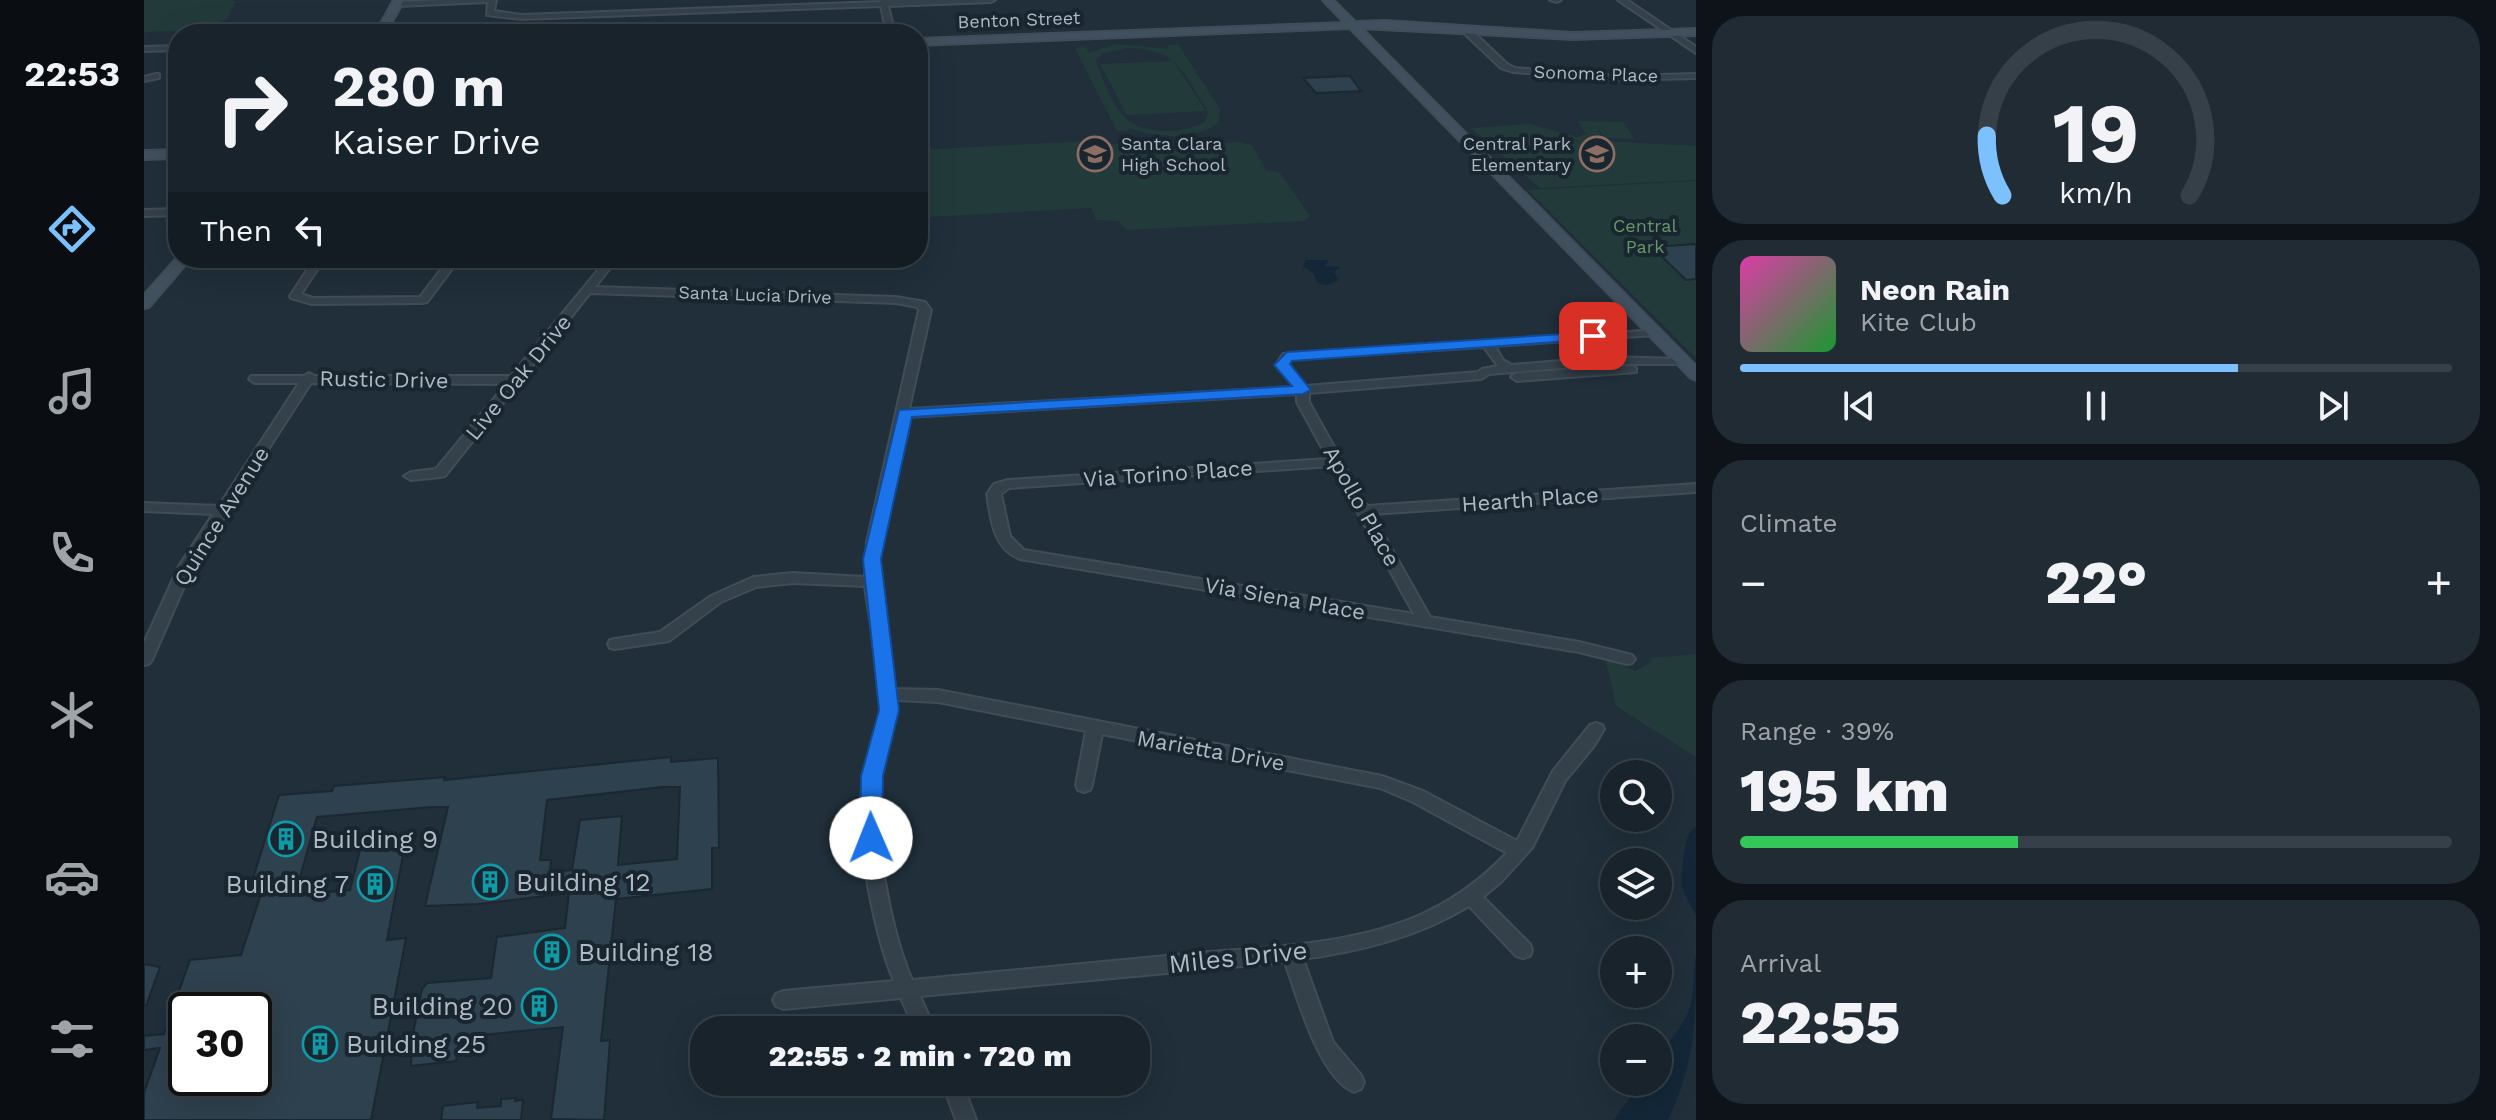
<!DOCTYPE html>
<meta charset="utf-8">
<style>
:root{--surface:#18232c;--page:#212b34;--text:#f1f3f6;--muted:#9fa4a9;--line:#364048;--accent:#7cc1fe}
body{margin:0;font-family:"Work Sans",sans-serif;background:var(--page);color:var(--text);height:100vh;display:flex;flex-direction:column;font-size:30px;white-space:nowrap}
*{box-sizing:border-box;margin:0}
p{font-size:26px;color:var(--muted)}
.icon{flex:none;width:44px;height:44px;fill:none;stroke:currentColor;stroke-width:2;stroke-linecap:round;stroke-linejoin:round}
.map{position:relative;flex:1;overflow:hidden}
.side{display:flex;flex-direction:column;gap:16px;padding:16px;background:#0d1318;width:800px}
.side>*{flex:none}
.top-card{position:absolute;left:24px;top:24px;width:760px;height:244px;border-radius:32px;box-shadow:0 8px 32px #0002,0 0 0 2px var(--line);background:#18232c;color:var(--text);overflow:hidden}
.controls{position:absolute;left:1456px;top:760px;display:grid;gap:16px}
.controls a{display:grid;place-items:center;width:72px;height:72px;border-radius:50%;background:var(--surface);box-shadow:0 8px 32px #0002,0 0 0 2px var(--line);font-size:40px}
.speed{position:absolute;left:24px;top:992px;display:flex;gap:16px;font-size:40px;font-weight:700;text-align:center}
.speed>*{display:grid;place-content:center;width:104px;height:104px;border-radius:50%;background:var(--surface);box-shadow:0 8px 32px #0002,0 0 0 2px var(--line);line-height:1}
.speed .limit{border:4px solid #111;border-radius:12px;background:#fff;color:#111}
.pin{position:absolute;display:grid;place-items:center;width:68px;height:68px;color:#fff;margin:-34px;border-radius:16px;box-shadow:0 4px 12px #0006}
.me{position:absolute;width:88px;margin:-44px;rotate:359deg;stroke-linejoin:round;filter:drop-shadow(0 0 6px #0008)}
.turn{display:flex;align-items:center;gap:28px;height:168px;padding:0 32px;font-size:36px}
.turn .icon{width:104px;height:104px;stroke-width:2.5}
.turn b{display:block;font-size:56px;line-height:68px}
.then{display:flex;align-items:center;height:76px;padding:0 32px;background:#0003;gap:16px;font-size:30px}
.big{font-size:60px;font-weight:800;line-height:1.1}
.side .tile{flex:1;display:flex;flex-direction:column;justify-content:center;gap:12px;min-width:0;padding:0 28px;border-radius:32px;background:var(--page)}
.side .dial{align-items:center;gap:0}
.dial svg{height:208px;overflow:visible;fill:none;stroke:var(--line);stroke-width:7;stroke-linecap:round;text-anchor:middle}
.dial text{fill:var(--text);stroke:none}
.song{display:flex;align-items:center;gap:24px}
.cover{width:96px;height:96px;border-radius:12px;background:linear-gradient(135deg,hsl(320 70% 55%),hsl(130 70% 35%))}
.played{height:8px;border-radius:4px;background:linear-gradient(90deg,var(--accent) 70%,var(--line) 70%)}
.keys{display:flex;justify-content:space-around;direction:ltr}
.heat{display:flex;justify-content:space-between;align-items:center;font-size:44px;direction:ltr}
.charge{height:12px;border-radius:6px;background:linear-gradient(90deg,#34c759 39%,var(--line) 0)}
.trip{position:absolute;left:546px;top:1016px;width:460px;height:80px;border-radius:32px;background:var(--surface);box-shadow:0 8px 32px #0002,0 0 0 2px var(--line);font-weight:800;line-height:80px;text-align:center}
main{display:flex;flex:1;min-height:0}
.menu{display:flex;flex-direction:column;width:144px;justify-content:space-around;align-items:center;background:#0a0e12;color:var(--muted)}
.menu .icon{width:56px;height:56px}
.menu .selected{color:var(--accent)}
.menu b{font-size:36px;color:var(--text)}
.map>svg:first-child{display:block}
.green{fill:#223b3a;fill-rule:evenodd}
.water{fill:#132738}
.building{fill:#2e414e;stroke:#1b2731;stroke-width:2;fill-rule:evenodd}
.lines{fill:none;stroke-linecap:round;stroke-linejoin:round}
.street-casing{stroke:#404c57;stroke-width:4}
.secondary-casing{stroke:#404c57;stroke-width:4}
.street{fill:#34404a;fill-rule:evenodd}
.secondary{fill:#41505e;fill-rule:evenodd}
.route{fill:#1a73e8;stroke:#114b97;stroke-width:2}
.labels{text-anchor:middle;stroke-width:8;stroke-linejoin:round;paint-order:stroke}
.far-street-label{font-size:18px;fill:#aebbc7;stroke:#19252f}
.far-poi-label{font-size:18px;fill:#aebbc7;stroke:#19252f;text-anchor:start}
.far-park-label{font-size:18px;fill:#649968;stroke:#19252f}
.street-label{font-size:22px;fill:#aebbc7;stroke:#19252f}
.near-poi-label{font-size:26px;fill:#aebbc7;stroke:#19252f;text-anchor:start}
.near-street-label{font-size:26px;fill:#aebbc7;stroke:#19252f}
</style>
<main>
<nav class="menu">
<b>22:53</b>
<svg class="icon selected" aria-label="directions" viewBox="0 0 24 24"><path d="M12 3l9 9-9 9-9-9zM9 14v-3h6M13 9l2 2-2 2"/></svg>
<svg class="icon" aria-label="music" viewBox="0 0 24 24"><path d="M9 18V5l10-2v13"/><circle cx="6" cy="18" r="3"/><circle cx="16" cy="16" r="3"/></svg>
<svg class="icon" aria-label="phone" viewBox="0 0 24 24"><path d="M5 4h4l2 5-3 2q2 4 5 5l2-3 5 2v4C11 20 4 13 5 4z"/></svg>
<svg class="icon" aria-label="climate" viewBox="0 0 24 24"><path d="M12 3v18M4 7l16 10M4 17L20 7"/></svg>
<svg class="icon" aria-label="car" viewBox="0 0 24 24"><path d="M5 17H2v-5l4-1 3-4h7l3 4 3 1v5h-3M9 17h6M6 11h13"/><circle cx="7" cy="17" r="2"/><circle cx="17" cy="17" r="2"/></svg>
<svg class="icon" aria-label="filters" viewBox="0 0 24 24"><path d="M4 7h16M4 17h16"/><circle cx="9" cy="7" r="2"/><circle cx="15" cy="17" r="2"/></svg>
</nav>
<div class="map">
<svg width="1552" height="1120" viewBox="0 0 1552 1120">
<rect width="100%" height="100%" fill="#202f3a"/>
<path class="green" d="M0 0H86L92 1 83 19 58 30 0 32Z
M972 44 1025 49 1023 45 1034 44 1076 109 1075 122C1051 142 1012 137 984 128L985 131H973L931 48 942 47 945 53ZM984 48C1034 48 1040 74 1064 111L1062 121C1042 134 1001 135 982 119 969 107 957 77 952 61L959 53Z
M1029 61 1062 111 983 115 956 64Z
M1434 121 1480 122 1490 139 1461 138 1453 128 1460 141 1552 146V180L1396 188 1327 128 1386 124 1433 137 1442 134Z
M945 141 947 145 1056 141 1058 144 1096 142 1108 145 1122 170 1136 173 1166 216 1160 221 982 230 974 221 952 220 947 208 783 217 774 185V150Z
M1552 181V358L1384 190Z
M1552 654V757L1472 706 1461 657 1491 671 1508 662 1506 658Z"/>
<path class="water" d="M1162 260H1185L1180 266 1196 267 1190 272 1195 280 1183 285 1173 283 1170 274 1159 266Z
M1552 826V915C1534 882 1536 890 1540 855 1542 842 1542 836 1552 826Z
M1552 955C1552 1022 1552 1060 1524 1120H1470L1497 1082H1514C1514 1044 1530 1043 1544 1013 1552 994 1548 974 1552 955Z"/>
<path class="building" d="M1206 76 1217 91 1172 93 1159 78Z
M1552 244V279L1542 280 1508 247Z
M527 757V762L574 758 575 848H568V889L472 899 457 1041 466 1040 460 1120 407 1119 419 1027 316 1037 312 1061 267 1066 268 1039 278 989 283 983 347 978 353 937 421 928 425 893 335 904 281 906 304 807H288L173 817 151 895 206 890 219 838 263 834 243 940 262 938 227 1120H0V1093L16 1048 0 1050V1036L20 1034 46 960 97 955 119 888H106L135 795 188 791 190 786 301 777 300 780ZM519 787H536L533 859 474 865 478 816 436 820 428 870 406 872 407 860H396L403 800ZM42 1010H110V1078H42Z
M0 964 16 967 2 1006H0Z
M372 1098 371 1101 379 1100 377 1120H297L299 1106 334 1102 333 1108 357 1106V1099Z"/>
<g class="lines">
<g class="street-casing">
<path id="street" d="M295 0H352L350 11 377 15 736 2 735 0H851L847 2 744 6 751 34H743L737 6 377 19 343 15 344 2 253 6 249 4 253 2Z
M1406 0H1417L1413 2Z
M1474 0H1483L1552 47V53Z
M1318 27H1324L1363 64 1371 68 1471 76 1552 74V78L1471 80 1370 72 1357 68 1318 31Z
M34 46V50L0 51V47Z
M12 74H15V78L0 81V77Z
M32 101 34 102V108L28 104Z
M34 209V215L0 216V210Z
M171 258H181L157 294 169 298 276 297 306 258H316L283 302 279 303 168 304 147 298 146 296Z
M464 258H474L451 287 752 297 781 302 787 310 765 409 1150 387 1132 365 1139 354 1515 330V334L1511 335 1351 346 1359 360 1368 365 1465 357 1539 359 1543 360V364H1465L1345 374 1337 379 1165 393V402L1223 506 1552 484V492L1228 514 1286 617 1435 642 1488 655 1491 659 1488 663 1483 664 1435 652 876 559C849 549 847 519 843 494L850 484 864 480 1184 459 1153 402V394L764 417 737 542 735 582 750 689 794 690 1238 776 1279 791 1373 841 1409 771 1446 725 1452 723 1458 725 1460 729 1450 746 1421 781 1388 848 1358 881 1339 897 1386 944 1388 950 1386 956 1379 958 1372 956 1325 906C1274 937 1217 951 1159 959L1189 1042 1217 1075 1220 1082 1217 1089 1210 1092C1175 1078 1153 996 1141 962L776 996 791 1030H771L757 998 639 1009 632 1006 629 1000 632 994 639 991 750 981C732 939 710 835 718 790 723 766 737 730 737 707 736 667 726 626 721 586L649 583 612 587 577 602 525 641 471 649 466 648 464 644 466 640 471 639 516 632 567 596 609 577 649 573 721 577 723 542 775 310 773 307 752 303 446 293 301 476 296 477 267 480 260 476 267 472 292 469 362 384 167 383 49 566 8 660 5 664 0 665V643L35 566 69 514 0 511V503L75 506 155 383H111L105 379 107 376H160L165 373 170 376H367ZM1340 347 1354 366 1338 369 1334 372 1162 386 1144 365 1147 359ZM1188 466 1270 614 880 550 866 536 857 494 865 488ZM751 700 794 702 942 731 932 785 934 790 940 792 946 790 948 785 958 734 1236 788 1267 801 1363 853C1336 881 1306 903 1269 918 1202 945 1125 947 1054 953 958 962 863 971 768 980 748 934 731 846 734 796 736 768 747 738 753 710Z
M1488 366 1492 368V372L1373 381 1367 377 1373 373Z
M798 1082H818L832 1120H812Z"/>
</g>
<g class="secondary-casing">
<path id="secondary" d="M250 0H260L241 34H231Z
M1179 0H1189L1211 22 1241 21 1429 33 1552 29V35L1429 39 1217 28 1552 366V380L1547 378 1206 28 774 45V39L1201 23Z
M34 150V158L0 159V151Z
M34 257 47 258 5 307 0 308V295Z"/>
</g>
<use href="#street" class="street"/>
<use href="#secondary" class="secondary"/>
</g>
<path class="route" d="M1449 332 1455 333V339L1148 361 1146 364 1167 390 1159 394 768 417 737 559 755 710 739 776 738 838 735 845H719L716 838 717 776 735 710 719 559 755 410 1148 386 1130 365 1143 352Z"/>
<defs>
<g id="school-ring" transform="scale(1.8)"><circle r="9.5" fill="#19252f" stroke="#8d6e63" stroke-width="1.5"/><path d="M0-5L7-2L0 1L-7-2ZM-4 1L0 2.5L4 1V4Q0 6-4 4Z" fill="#8d6e63"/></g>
<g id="building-ring" transform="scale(1.8)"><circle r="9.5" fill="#19252f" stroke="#0f9aa8" stroke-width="1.5"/><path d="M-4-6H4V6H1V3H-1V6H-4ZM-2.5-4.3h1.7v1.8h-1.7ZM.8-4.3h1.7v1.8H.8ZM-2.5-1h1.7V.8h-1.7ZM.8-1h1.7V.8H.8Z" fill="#0f9aa8"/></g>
</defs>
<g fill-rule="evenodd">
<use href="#school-ring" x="951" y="154"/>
<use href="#school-ring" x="1453" y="154"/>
<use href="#building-ring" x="142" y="839"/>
<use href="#building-ring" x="346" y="882"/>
<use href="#building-ring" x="231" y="884"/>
<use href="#building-ring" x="408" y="952"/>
<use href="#building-ring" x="395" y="1006"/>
<use href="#building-ring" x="176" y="1044"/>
</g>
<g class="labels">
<g class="far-street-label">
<text transform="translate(875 20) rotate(-2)" y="6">Benton Street</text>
<text transform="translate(1452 74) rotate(2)" y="6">Sonoma Place</text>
<text transform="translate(611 295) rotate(2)" y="6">Santa Lucia Drive</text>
</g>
<g class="far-poi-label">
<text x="977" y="150">Santa Clara<tspan x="977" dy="21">High School</tspan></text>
<text x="1427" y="150" text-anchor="end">Central Park<tspan x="1427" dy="21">Elementary</tspan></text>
</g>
<g class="far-park-label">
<text x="1501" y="232">Central<tspan x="1501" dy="21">Park</tspan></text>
</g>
<g class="street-label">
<text transform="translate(374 377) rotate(-51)" y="8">Live Oak Drive</text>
<text transform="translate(240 379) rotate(1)" y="8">Rustic Drive</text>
<text transform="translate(1024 473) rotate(-4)" y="8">Via Torino Place</text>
<text transform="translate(1386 499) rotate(-4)" y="8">Hearth Place</text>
<text transform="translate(1218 506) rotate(61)" y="8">Apollo Place</text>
<text transform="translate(77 516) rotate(-58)" y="8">Quince Avenue</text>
<text transform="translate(1141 598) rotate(10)" y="8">Via Siena Place</text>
<text transform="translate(1067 750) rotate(10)" y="8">Marietta Drive</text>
</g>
<g class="near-poi-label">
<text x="168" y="848">Building 9</text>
<text x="372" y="891">Building 12</text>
<text x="205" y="893" text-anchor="end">Building 7</text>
<text x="434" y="961">Building 18</text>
<text x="369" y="1015" text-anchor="end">Building 20</text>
<text x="202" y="1053">Building 25</text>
</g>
<g class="near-street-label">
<text transform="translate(1094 957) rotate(-6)" y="9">Miles Drive</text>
</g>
</g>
</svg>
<div class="controls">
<a><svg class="icon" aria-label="search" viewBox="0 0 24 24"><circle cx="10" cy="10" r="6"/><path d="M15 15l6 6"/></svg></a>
<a><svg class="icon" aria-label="layers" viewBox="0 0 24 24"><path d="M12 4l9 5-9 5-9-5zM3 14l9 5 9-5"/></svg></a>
<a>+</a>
<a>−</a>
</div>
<div class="speed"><div class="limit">30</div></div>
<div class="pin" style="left:1449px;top:336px;background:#d93025"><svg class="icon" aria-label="arrive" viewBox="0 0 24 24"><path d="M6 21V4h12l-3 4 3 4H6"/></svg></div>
<svg class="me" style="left:727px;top:838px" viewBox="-20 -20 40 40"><circle r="19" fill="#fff"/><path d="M0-13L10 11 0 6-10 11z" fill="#1a73e8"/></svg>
<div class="trip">22:55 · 2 min · 720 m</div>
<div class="top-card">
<div class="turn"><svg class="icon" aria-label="right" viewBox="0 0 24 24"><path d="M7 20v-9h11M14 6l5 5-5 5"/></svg><div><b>280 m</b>Kaiser Drive</div></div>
<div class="then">Then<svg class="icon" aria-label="left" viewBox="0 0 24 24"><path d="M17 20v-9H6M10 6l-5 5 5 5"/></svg></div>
</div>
</div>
<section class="side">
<div class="tile dial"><svg viewBox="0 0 100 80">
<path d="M14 69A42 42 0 1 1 86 69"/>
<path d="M14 69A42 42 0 0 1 8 46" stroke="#7cc1fe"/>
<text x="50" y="56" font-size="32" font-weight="700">19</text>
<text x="50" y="72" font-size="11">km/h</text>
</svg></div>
<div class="tile">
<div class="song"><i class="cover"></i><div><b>Neon Rain</b><p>Kite Club</p></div></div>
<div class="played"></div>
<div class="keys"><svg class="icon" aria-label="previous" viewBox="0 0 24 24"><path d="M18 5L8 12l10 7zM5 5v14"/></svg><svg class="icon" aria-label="pause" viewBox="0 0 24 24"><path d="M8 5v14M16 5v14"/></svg><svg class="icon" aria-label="next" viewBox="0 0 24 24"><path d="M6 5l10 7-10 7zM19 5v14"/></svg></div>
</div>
<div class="tile"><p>Climate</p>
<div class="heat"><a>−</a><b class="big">22°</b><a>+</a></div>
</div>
<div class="tile"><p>Range · 39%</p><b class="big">195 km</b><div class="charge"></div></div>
<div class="tile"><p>Arrival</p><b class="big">22:55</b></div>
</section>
</main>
